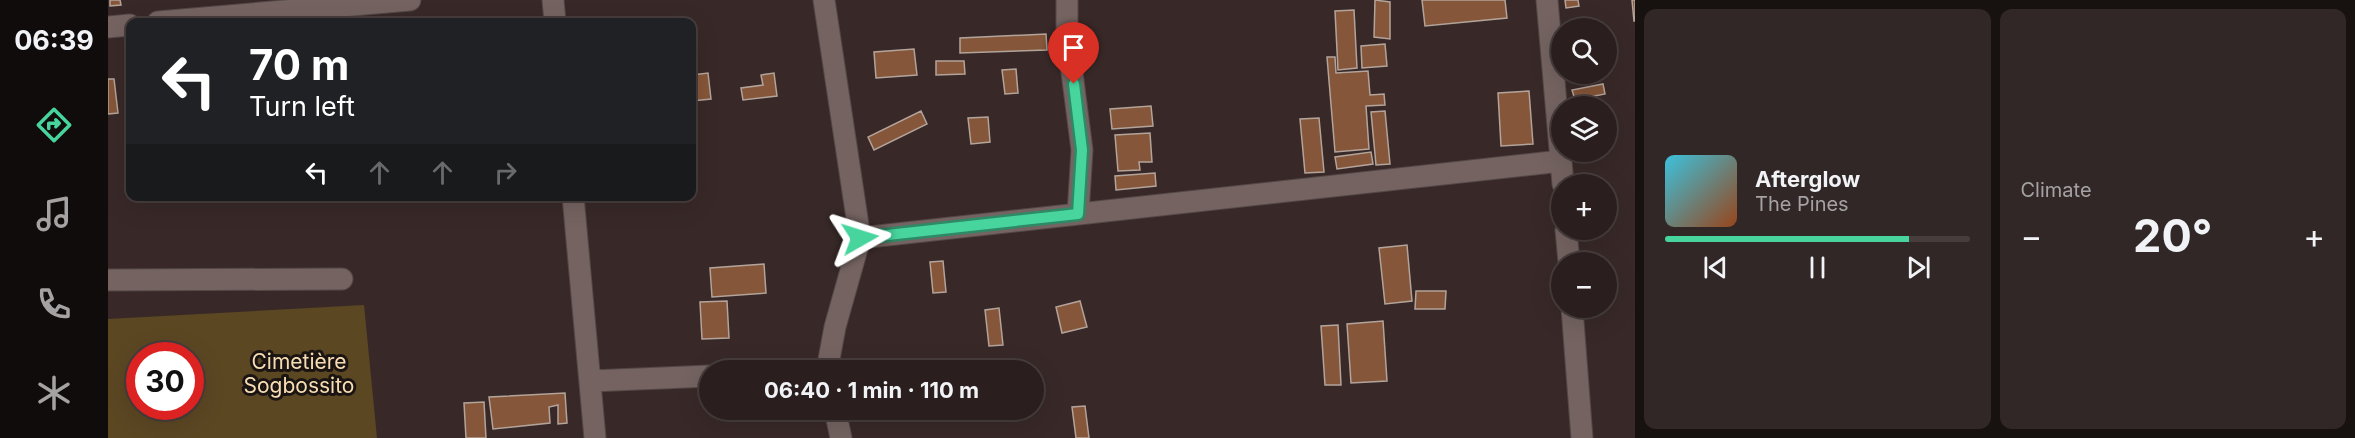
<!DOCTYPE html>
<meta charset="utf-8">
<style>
:root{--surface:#2a1f1e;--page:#322727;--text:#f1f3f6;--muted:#a5a2a4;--line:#463d3c;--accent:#47d49d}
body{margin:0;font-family:Inter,sans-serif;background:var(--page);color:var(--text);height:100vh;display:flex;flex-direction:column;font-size:22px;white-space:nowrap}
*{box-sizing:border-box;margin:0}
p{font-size:20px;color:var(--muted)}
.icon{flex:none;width:33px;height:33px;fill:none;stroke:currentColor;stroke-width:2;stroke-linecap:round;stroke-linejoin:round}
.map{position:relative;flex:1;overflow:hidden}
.drawer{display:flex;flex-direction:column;gap:9px;padding:9px;background:#171110;width:720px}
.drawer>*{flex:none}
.hud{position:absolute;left:18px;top:18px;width:570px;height:183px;border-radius:12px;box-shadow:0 6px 24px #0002,0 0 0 2px var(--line);background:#202124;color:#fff;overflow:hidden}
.controls{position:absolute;left:1443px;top:18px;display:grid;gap:12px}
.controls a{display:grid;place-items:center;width:66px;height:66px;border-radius:50%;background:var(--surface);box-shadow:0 6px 24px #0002,0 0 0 2px var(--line);font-size:30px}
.speed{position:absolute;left:18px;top:342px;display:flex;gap:12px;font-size:30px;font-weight:700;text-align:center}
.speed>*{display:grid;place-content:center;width:78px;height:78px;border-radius:50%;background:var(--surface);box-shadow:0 6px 24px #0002,0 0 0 2px var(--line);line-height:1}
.speed .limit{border:9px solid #d22;background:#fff;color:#111}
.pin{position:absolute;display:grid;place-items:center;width:51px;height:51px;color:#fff;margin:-62px -26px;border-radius:50% 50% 50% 0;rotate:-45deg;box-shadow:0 0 6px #0007}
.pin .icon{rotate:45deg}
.me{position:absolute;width:66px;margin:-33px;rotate:84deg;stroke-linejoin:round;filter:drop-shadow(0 0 4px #0008)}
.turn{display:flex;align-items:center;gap:21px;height:126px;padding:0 24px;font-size:27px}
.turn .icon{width:78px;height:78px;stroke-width:2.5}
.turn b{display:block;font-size:42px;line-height:51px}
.lanes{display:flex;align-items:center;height:57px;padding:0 24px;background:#0003;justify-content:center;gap:30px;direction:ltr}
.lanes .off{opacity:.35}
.big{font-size:45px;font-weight:700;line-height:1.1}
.drawer .card{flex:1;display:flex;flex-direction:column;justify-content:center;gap:9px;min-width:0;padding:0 21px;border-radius:12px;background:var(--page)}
.song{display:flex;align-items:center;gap:18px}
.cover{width:72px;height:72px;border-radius:9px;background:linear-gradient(135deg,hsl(190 70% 55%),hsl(20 70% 35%))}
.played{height:6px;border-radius:3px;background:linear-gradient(90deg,var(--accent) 80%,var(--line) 80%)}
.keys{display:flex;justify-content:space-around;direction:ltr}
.heat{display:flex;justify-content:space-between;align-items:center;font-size:33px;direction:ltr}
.drawer .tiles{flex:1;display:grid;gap:9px;grid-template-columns:repeat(2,1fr)}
.trip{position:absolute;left:591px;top:360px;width:345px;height:60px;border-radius:30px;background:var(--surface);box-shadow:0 6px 24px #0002,0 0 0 2px var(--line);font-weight:700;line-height:60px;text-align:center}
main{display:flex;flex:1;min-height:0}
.menu{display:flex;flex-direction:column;width:108px;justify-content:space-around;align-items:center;background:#110c0c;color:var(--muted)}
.menu .icon{width:42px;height:42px}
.menu .on{color:var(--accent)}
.menu b{font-size:27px;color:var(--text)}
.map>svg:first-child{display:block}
.green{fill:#5c4723;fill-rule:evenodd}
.building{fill:#855639;stroke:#b3a49b;stroke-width:1.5}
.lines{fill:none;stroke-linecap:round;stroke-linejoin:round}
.minor-casing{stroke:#544847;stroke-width:23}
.minor{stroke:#746361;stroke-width:21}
.route-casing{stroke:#2e8a66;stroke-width:15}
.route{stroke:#47d49d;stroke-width:10}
.labels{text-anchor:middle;stroke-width:6;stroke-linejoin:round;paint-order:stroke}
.park-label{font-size:21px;fill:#f8ddb3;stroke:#1a1413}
</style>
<main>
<nav class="menu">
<b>06:39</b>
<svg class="icon on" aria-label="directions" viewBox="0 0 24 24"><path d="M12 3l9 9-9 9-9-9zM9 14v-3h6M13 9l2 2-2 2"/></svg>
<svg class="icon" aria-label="music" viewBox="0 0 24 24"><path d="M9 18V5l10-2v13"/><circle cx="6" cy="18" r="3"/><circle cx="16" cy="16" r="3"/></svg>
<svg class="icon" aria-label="phone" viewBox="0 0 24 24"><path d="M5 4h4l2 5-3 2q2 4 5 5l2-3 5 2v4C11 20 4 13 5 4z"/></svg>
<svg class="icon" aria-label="climate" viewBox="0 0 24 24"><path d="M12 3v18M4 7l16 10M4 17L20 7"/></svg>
</nav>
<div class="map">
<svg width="1527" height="438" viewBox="0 0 1527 438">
<rect width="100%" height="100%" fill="#382928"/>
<path class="green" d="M256 305 269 438H0V319ZM32 356H82V406H32Z"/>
<path class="building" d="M2 0H12L13 5 2 6Z
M1267 0 1282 2V39L1266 37Z
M1314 0H1397L1399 18 1317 26Z
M1457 0H1470L1471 6 1458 8Z
M1524 0H1527V21H1526Z
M1246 10 1249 68 1230 70 1227 11Z
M938 34 939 50 852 53V38Z
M1277 44 1279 66 1254 68 1253 46Z
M806 49 809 75 768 78 766 52Z
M1219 57H1227L1228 73 1260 71 1262 95 1276 94 1277 105 1258 106 1261 149 1227 152Z
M828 61H856L857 74 828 75Z
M908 69 910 93 897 94 894 70Z
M600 73 603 99 584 101V75Z
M666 73 669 96 635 100 633 88 655 85 653 75Z
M0 79H6L10 113 0 114Z
M1495 84 1497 94 1467 100 1464 90Z
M1421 91 1425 144 1393 146 1390 93Z
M1043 106 1045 126 1004 129 1002 109Z
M813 111 819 124 766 150 760 137Z
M1277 111 1282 164 1268 165 1263 112Z
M880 117 882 142 863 144 860 118Z
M1211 118 1216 172 1197 173 1192 119Z
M1042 133 1044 162H1031L1032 170 1010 171 1007 135Z
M1263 152 1265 164 1229 169 1227 157Z
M1047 173 1048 186 1008 190 1007 176Z
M1299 245 1304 301 1277 304 1271 248Z
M835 261 838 292 825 293 822 262Z
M656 264 658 293 604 297 602 268Z
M1308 291H1338L1337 309H1307Z
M619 301 621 338 594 339 592 302Z
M972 301 979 327 954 333 948 307Z
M891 308 895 345 881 346 877 310Z
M1275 321 1279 381 1243 383 1239 324Z
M1230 325 1233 385H1217L1213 326Z
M457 393 459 423 450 424V405L441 407 442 423 385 429 381 397Z
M376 402 378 438H358L356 403Z
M977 406 981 438H968L964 407Z"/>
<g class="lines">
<g class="minor-casing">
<path id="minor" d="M445 0 447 22
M716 0 752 238 727 327 719 370
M959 0V34L974 150 970 214
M1439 0 1455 184
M50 22 302 0
M0 27 22 25
M465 196 487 438
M1458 230 1461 262
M752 238 1453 161
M0 280 234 279
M1464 308 1474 438
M483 381 602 376
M727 410 733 438"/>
</g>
<use href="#minor" class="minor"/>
</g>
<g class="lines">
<g class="route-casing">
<path id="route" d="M752 238 970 214 974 150 966 84"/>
</g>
<use href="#route" class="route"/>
</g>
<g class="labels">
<g class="park-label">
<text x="191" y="369">Cimetière<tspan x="191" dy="24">Sogbossito</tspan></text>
</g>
</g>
</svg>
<div class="controls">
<a><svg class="icon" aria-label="search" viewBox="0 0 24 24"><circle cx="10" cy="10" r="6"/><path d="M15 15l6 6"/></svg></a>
<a><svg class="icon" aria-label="layers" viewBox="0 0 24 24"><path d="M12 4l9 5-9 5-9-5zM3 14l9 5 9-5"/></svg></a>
<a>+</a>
<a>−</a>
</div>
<div class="speed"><div class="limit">30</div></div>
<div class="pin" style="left:966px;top:84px;background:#d93025"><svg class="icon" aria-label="arrive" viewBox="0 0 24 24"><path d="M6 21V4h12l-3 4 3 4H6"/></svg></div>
<svg class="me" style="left:752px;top:238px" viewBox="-20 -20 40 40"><path d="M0-17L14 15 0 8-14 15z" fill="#47d49d" stroke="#fff" stroke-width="4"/></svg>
<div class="trip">06:40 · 1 min · 110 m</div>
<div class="hud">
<div class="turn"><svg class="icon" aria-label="left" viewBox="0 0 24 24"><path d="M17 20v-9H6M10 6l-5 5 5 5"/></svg><div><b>70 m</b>Turn left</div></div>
<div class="lanes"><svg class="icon" aria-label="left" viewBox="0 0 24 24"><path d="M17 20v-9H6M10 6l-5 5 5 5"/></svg><svg class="icon off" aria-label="ahead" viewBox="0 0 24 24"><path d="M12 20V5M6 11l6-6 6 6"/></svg><svg class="icon off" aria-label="ahead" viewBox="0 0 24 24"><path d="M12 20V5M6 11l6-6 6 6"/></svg><svg class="icon off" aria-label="right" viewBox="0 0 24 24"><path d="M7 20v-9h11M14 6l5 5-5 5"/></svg></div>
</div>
</div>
<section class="drawer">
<div class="tiles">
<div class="card">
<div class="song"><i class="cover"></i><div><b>Afterglow</b><p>The Pines</p></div></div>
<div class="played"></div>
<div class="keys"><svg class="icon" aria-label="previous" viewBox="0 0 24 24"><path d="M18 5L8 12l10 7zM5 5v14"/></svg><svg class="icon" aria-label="pause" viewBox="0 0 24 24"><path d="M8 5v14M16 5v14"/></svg><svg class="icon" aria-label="next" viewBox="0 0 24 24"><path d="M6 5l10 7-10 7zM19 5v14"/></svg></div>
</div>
<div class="card"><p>Climate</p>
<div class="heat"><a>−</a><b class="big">20°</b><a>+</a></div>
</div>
</div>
</section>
</main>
